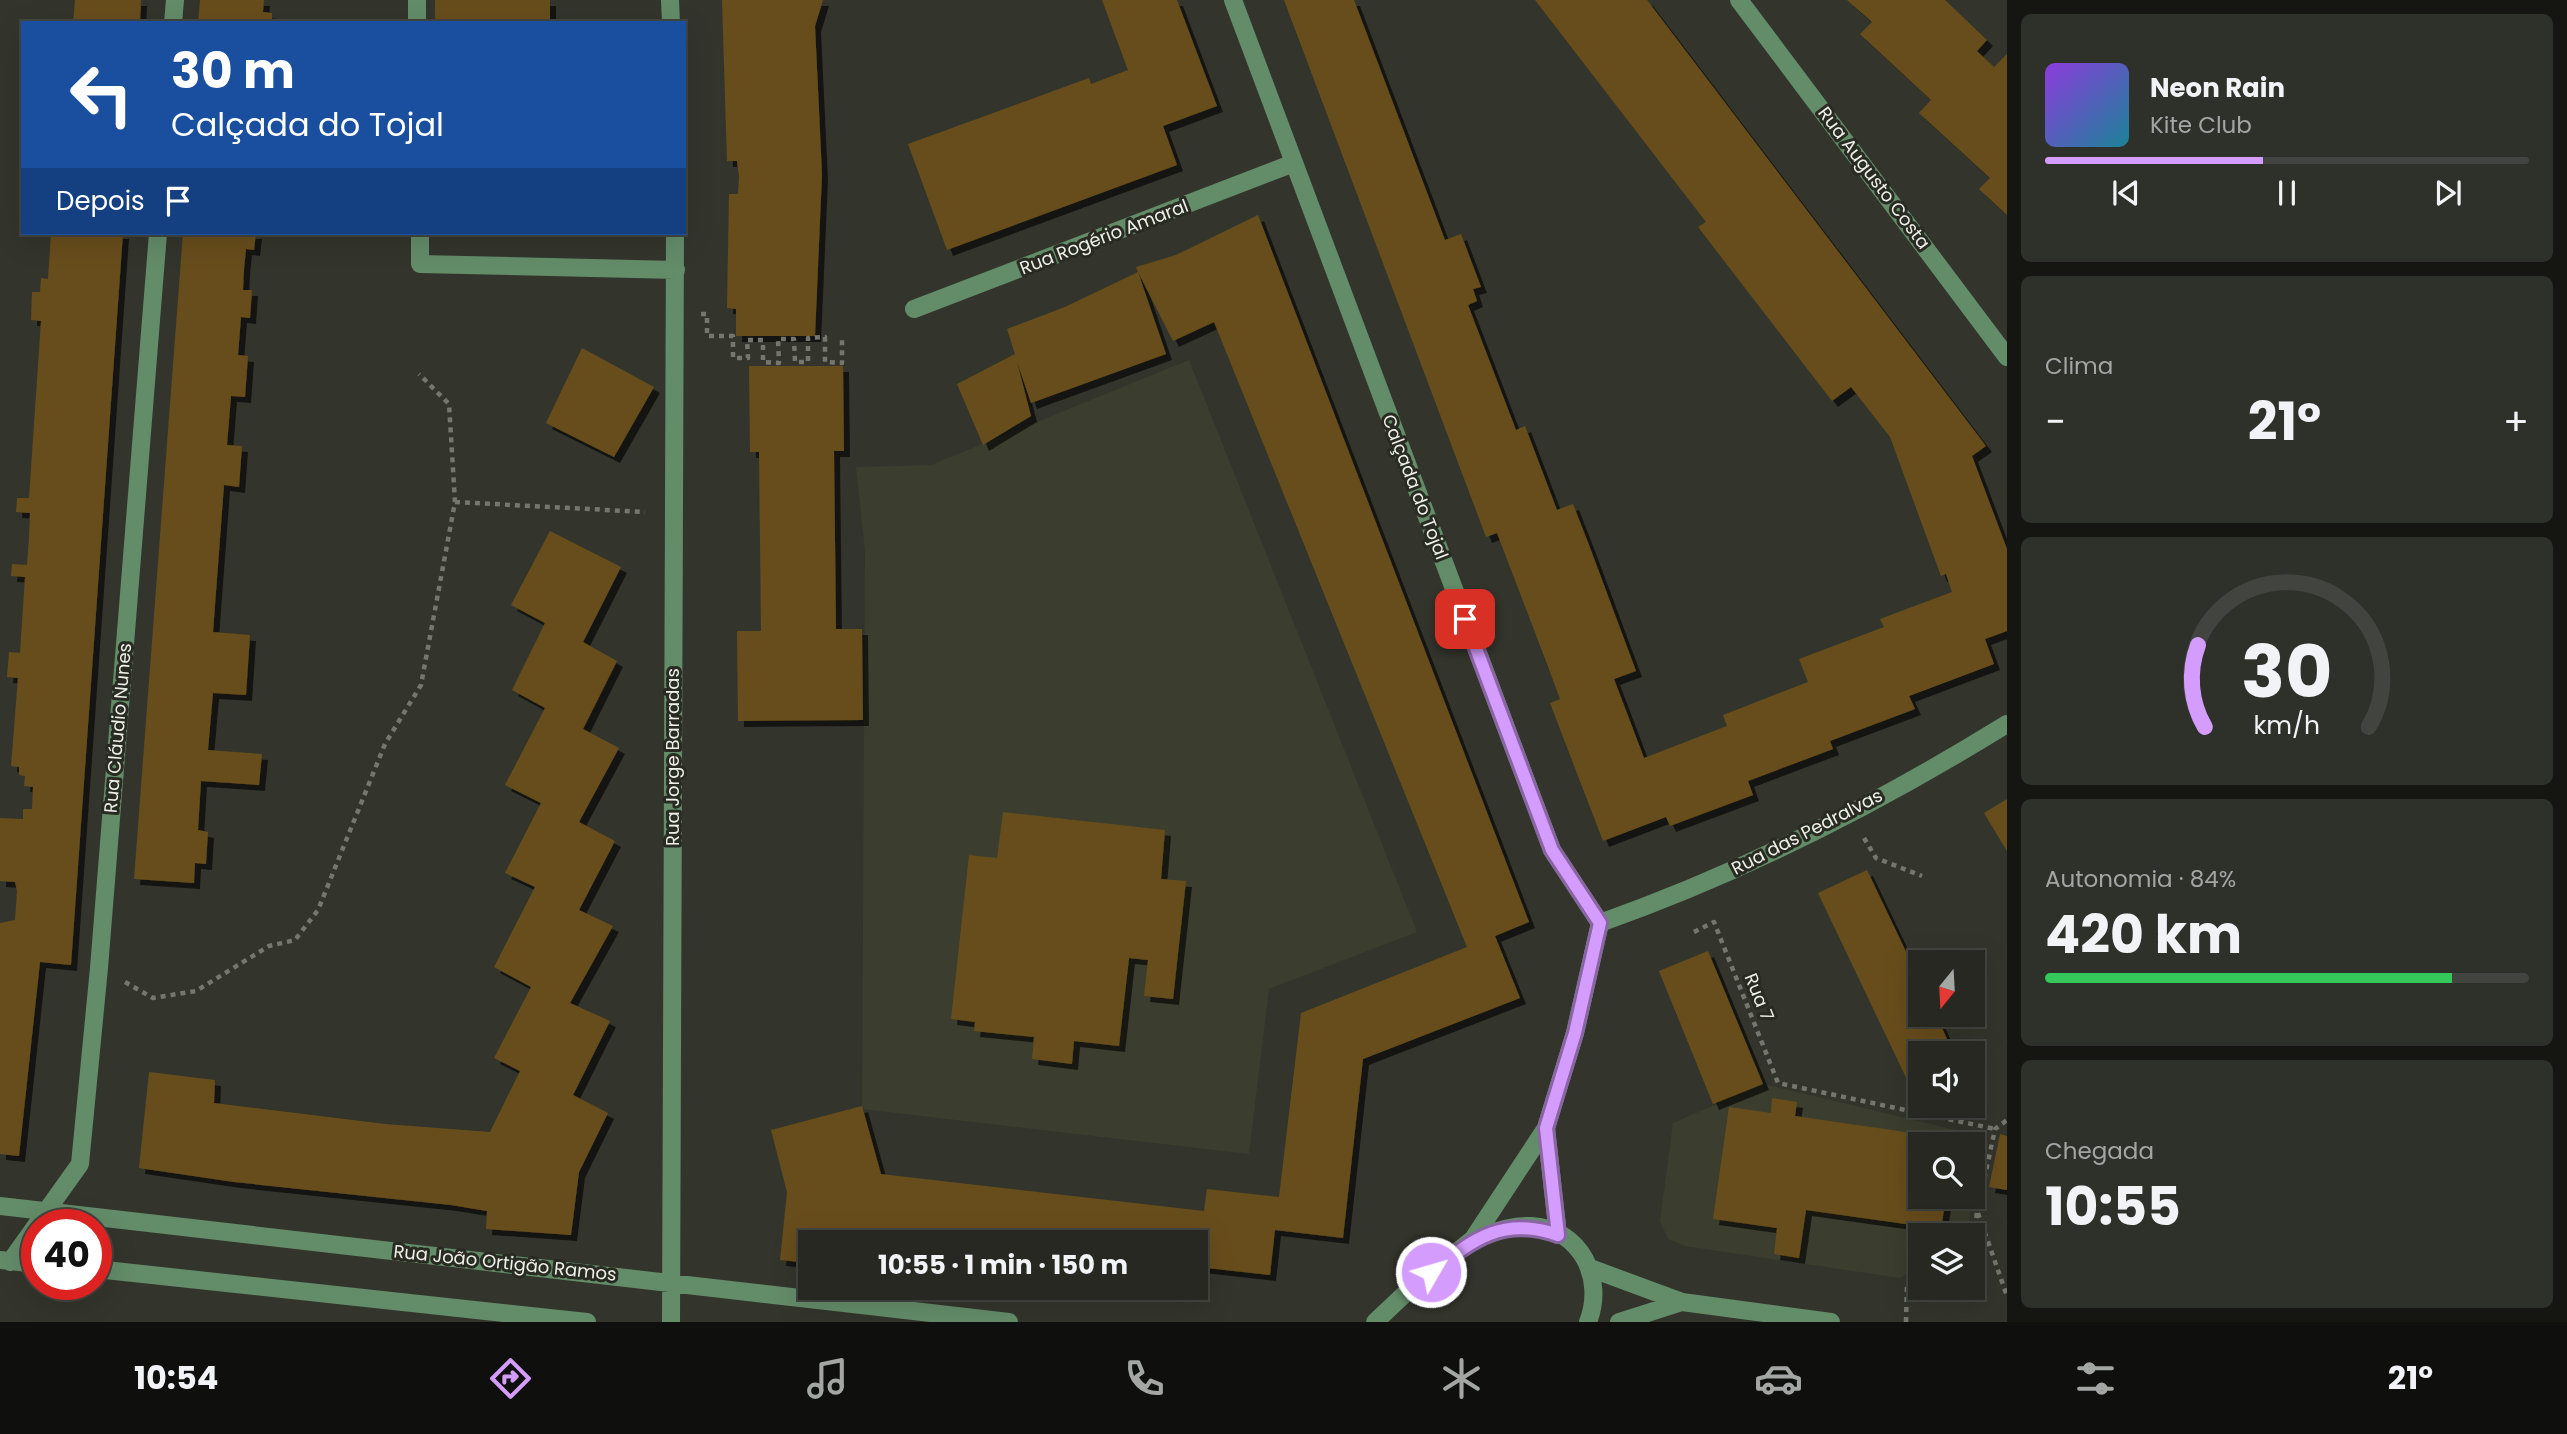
<!DOCTYPE html>
<html lang="pt">
<meta charset="utf-8">
<style>
:root{--surface:#262821;--page:#2e302a;--text:#f1f3f6;--muted:#a4a6a5;--line:#42443f;--accent:#d49cfc}
body{margin:0;font-family:Poppins,sans-serif;background:var(--page);color:var(--text);height:100vh;display:flex;flex-direction:column;font-size:26px;white-space:nowrap}
*{box-sizing:border-box;margin:0}
p{font-size:23px;color:var(--muted)}
.icon{flex:none;width:38px;height:38px;fill:none;stroke:currentColor;stroke-width:2;stroke-linecap:round;stroke-linejoin:round}
.map{position:relative;flex:1;overflow:hidden}
.details{display:flex;flex-direction:column;gap:14px;padding:14px;background:#151612;width:560px}
.details>*{flex:none}
.guide{position:absolute;left:21px;top:21px;width:665px;height:214px;border-radius:0px;box-shadow:0 7px 28px #0002,0 0 0 2px var(--line);background:#1a4fa0;color:#fff;overflow:hidden}
.needle{width:46px;rotate:198deg}
.tools{position:absolute;left:1908px;top:950px;display:grid;gap:14px}
.tools a{display:grid;place-items:center;width:77px;height:77px;border-radius:0px;background:var(--surface);box-shadow:0 7px 28px #0002,0 0 0 2px var(--line);font-size:35px}
.speed{position:absolute;left:21px;top:1209px;display:flex;gap:14px;font-size:35px;font-weight:700;text-align:center}
.speed>*{display:grid;place-content:center;width:91px;height:91px;border-radius:50%;background:var(--surface);box-shadow:0 7px 28px #0002,0 0 0 2px var(--line);line-height:1}
.speed .limit{border:10px solid #d22;background:#fff;color:#111}
.pin{position:absolute;display:grid;place-items:center;width:60px;height:60px;color:#fff;margin:-30px;border-radius:14px;box-shadow:0 4px 10px #0006}
.me{position:absolute;width:77px;margin:-38px;rotate:52deg;stroke-linejoin:round;filter:drop-shadow(0 0 5px #0008)}
.turn{display:flex;align-items:center;gap:24px;height:147px;padding:0 35px;font-size:32px}
.turn .icon{width:91px;height:91px;stroke-width:2.5}
.turn b{display:block;font-size:49px;line-height:60px}
.then{display:flex;align-items:center;height:66px;padding:0 35px;background:#0003;gap:14px;font-size:26px}
.big{font-size:52px;font-weight:700;line-height:1.1}
.details .tile{flex:1;display:flex;flex-direction:column;justify-content:center;gap:10px;min-width:0;padding:0 24px;border-radius:10px;background:var(--page)}
.details .dial{align-items:center;gap:0}
.dial svg{height:182px;overflow:visible;fill:none;stroke:var(--line);stroke-width:7;stroke-linecap:round;text-anchor:middle}
.dial text{fill:var(--text);stroke:none}
.song{display:flex;align-items:center;gap:21px}
.cover{width:84px;height:84px;border-radius:10px;background:linear-gradient(135deg,hsl(270 70% 55%),hsl(190 70% 35%))}
.played{height:7px;border-radius:4px;background:linear-gradient(90deg,var(--accent) 45%,var(--line) 45%)}
.keys{display:flex;justify-content:space-around;direction:ltr}
.heat{display:flex;justify-content:space-between;align-items:center;font-size:38px;direction:ltr}
.charge{height:10px;border-radius:5px;background:linear-gradient(90deg,#34c759 84%,var(--line) 0)}
.trip{position:absolute;left:798px;top:1230px;width:410px;height:70px;border-radius:0px;background:var(--surface);box-shadow:0 7px 28px #0002,0 0 0 2px var(--line);font-weight:700;line-height:70px;text-align:center}
.tabs{display:flex;height:112px;justify-content:space-around;align-items:center;background:#0f100d;color:var(--muted)}
.tabs .icon{width:49px;height:49px}
.tabs .on{color:var(--accent)}
.tabs b{font-size:32px;color:var(--text)}
main{display:flex;flex:1;min-height:0}
.map>svg:first-child{display:block}
.built{fill:#3b3d2e;fill-rule:evenodd}
.building{fill:#674d1a;filter:url(#shadow)}
.lines{fill:none;stroke-linecap:round;stroke-linejoin:round}
.path{stroke:#75776f;stroke-width:4.5;stroke-dasharray:5 5;stroke-linecap:butt}
.minor{stroke:#638c69;stroke-width:18}
.route-casing{stroke:#8a65a4;stroke-width:18}
.route{stroke:#d49cfc;stroke-width:12}
.labels{text-anchor:middle;stroke-width:6;stroke-linejoin:round;paint-order:stroke}
.street-label{font-size:18px;fill:#edefe9;stroke:#292b22}
</style>
<main>
<div class="map">
<svg width="2007" height="1322" viewBox="0 0 2007 1322">
<defs>
<filter id="shadow"><feDropShadow dx="6" dy="6" stdDeviation="0" flood-color="#0009"/></filter>
</defs>
<rect width="100%" height="100%" fill="#33352c"/>
<path class="built" d="M1189 360 1417 932 1269 989 1249 1154 862 1109 865 551 856 467 931 465Z
M1763 1084 1985 1137 1967 1232 1962 1235 1920 1236V1265L1900 1278 1685 1246 1668 1239 1660 1221 1673 1123ZM1920 1144H1972V1197H1920Z"/>
<path class="building" d="M75 0H141L140 23H73Z
M200 0H264L263 12 272 13V23H198Z
M435 0H550V20L435 23Z
M722 0H823L815 26 822 174 815 336H736V309L727 308 729 194H738L739 177 737 161H727Z
M1102 0H1177L1217 106 1163 126 1177 165 947 250 908 144 1089 78 1091 84 1128 70Z
M1284 0H1354L1445 240 1461 234 1481 287 1473 289 1477 301 1468 305 1516 430 1525 426 1557 510 1573 504 1589 545 1636 671 1614 679 1644 758 1727 726 1723 715 1808 682 1799 659 1884 627 1880 619 1952 592 1946 574 1941 576 1890 437 1851 387 1832 401 1698 227 1706 222 1535 0H1647L1986 446 1972 456 2007 549V631L1985 639 1994 664 1909 696 1915 709 1830 741 1833 749 1748 781 1753 795 1670 826 1666 817 1603 841 1550 703 1560 699 1544 656 1497 533 1486 537Z
M1847 0H1945L1987 40 1977 51 1994 67 2007 54V215L1979 189 1990 178 1919 113 1931 100 1860 34 1872 22Z
M1258 215 1529 922 1495 936 1520 998 1363 1059 1343 1238 1275 1230 1270 1275 1198 1267 1195 1278V1242H810V1263L780 1260 787 1192 771 1130 862 1106 881 1174 1204 1211 1207 1189 1279 1197 1301 1013 1467 947 1214 322 1173 341 1138 272 1166 354 1031 403 1017 362 1031 416 983 445 957 384 1015 354 1007 329 1065 307 1138 272 1136 267 1176 255Z
M51 233H123L71 965 40 962 19 1156 0 1154V923L15 920 17 891 15 882 0 881V818L23 819V809H32L33 787 24 786 25 776 19 775V767L11 766 18 678 7 677 9 652 20 653 25 577 11 576 12 564 27 565 29 538 30 513 16 512 17 498H29L41 321 31 320 32 292H40L41 278 48 279Z
M183 233H256L254 250 246 249 244 269 243 290H252L250 318 241 317 238 355 248 356 245 397 231 396 227 445 242 446 239 487 224 485 213 632 250 635 246 695 213 693 208 750 262 754 259 785 201 781 198 830 208 832 206 864 195 863 194 883 134 879Z
M582 348 654 387 614 457 546 423Z
M749 366H843L844 451H834L836 629H862L863 720 738 721 737 631H761L759 452H750Z
M550 531 621 567 583 642 617 661 583 729 619 748 579 822 615 841 579 910 613 926 570 1003 610 1021 573 1095 608 1113 579 1172 571 1235 486 1229 487 1211 451 1205 234 1182 139 1168 149 1072 215 1080 214 1103 385 1124 490 1132 520 1071 494 1058 531 987 494 967 535 887 505 873 541 803 505 785 545 708 512 690 545 623 511 605Z
M2007 799V851L1984 813Z
M1003 812 1165 830 1161 879 1186 881 1173 999 1144 996 1148 960 1129 958 1119 1046 1074 1041 1072 1064 1032 1059 1034 1037 974 1031 975 1022 951 1019 969 855 997 858Z
M1867 870 1920 981V1015H1936L1954 1054H1920V1083L1911 1088 1818 893Z
M1708 951 1763 1084 1713 1104 1659 971Z
M1772 1098 1797 1102 1795 1116 1954 1139 1953 1144H1920V1197H1946L1941 1229 1806 1210 1799 1258 1774 1254 1777 1228 1713 1219 1729 1107 1771 1113Z
M2000 1134 2007 1136V1190L1989 1187Z"/>
<g class="lines">
<path class="path" d="M701 314H707V336H733V358H748L747 340H763V362L779 363 778 339H794L795 362H808V338L825 337V362L842 363V337
M455 502 645 512
M1864 838 1876 858 1922 876
M1694 932 1714 922 1778 1083 1995 1129
M125 982 153 998 196 991 269 946 295 940 318 910 385 744 421 685 455 502 449 404 419 374
M1978 1213 2007 1296
M1969 1236 1973 1232 1995 1129 2007 1120
M1906 1322 1907 1283 1920 1273"/>
<path class="minor" d="M417 0V23
M670 0 671 23
M1233 0 1552 850 1600 923 1575 1033 1546 1128 1473 1239 1410 1289 1375 1322
M1739 0 2007 357
M173 23 175 0
M420 233V264L676 270
M914 309 1294 163
M1600 923C1742 873 1879 803 2007 724
M1546 1128 1558 1235
M0 1206 1009 1322
M1473 1239C1492 1233 1511 1225 1532 1226 1581 1229 1605 1279 1588 1322
M0 1260 37 1264
M10 1262 80 1164 99 968 158 233
M1590 1268 1682 1302
M96 1269 587 1322
M671 1322 675 233
M1619 1322 1682 1302 1831 1322"/>
</g>
<g class="lines">
<g class="route-casing">
<path id="route" d="M1431 1272C1474 1239 1503 1216 1558 1235L1546 1128 1575 1033 1600 923 1552 850 1465 619"/>
</g>
<use href="#route" class="route"/>
</g>
<g class="labels">
<g class="street-label">
<text transform="translate(1874 178) rotate(53)" y="6">Rua Augusto Costa</text>
<text transform="translate(1104 237) rotate(-21)" y="6">Rua Rogério Amaral</text>
<text transform="translate(1415 487) rotate(69)" y="6">Calçada do Tojal</text>
<text transform="translate(118 728) rotate(-85)" y="6">Rua Cláudio Nunes</text>
<text transform="translate(673 757) rotate(-90)" y="6">Rua Jorge Barradas</text>
<text transform="translate(1807 832) rotate(-27)" y="6">Rua das Pedralvas</text>
<text transform="translate(1759 997) rotate(68)" y="6">Rua 7</text>
<text transform="translate(505 1263) rotate(6)" y="6">Rua João Ortigão Ramos</text>
</g>
</g>
</svg>
<div class="tools">
<a><svg class="needle" viewBox="-14 -14 28 28"><path d="M0-13l5 13h-10z" fill="#e53935"/><path d="M0 13l5-13h-10z" fill="#a4a6a5"/></svg></a>
<a><svg class="icon" aria-label="sound" viewBox="0 0 24 24"><path d="M4 9h4l5-4v14l-5-4H4zM17 9q2 3 0 6"/></svg></a>
<a><svg class="icon" aria-label="search" viewBox="0 0 24 24"><circle cx="10" cy="10" r="6"/><path d="M15 15l6 6"/></svg></a>
<a><svg class="icon" aria-label="layers" viewBox="0 0 24 24"><path d="M12 4l9 5-9 5-9-5zM3 14l9 5 9-5"/></svg></a>
</div>
<div class="speed"><div class="limit">40</div></div>
<div class="pin" style="left:1465px;top:619px;background:#d93025"><svg class="icon" aria-label="arrive" viewBox="0 0 24 24"><path d="M6 21V4h12l-3 4 3 4H6"/></svg></div>
<svg class="me" style="left:1431px;top:1272px" viewBox="-20 -20 40 40"><circle r="17" fill="#d49cfc" stroke="#fff" stroke-width="3"/><path d="M0-11L8 9 0 5-8 9z" fill="#fff"/></svg>
<div class="trip">10:55 · 1 min · 150 m</div>
<div class="guide">
<div class="turn"><svg class="icon" aria-label="left" viewBox="0 0 24 24"><path d="M17 20v-9H6M10 6l-5 5 5 5"/></svg><div><b>30 m</b>Calçada do Tojal</div></div>
<div class="then">Depois<svg class="icon" aria-label="arrive" viewBox="0 0 24 24"><path d="M6 21V4h12l-3 4 3 4H6"/></svg></div>
</div>
</div>
<section class="details">
<div class="tile">
<div class="song"><i class="cover"></i><div><b>Neon Rain</b><p>Kite Club</p></div></div>
<div class="played"></div>
<div class="keys"><svg class="icon" aria-label="previous" viewBox="0 0 24 24"><path d="M18 5L8 12l10 7zM5 5v14"/></svg><svg class="icon" aria-label="pause" viewBox="0 0 24 24"><path d="M8 5v14M16 5v14"/></svg><svg class="icon" aria-label="next" viewBox="0 0 24 24"><path d="M6 5l10 7-10 7zM19 5v14"/></svg></div>
</div>
<div class="tile"><p>Clima</p>
<div class="heat"><a>−</a><b class="big">21°</b><a>+</a></div>
</div>
<div class="tile dial"><svg viewBox="0 0 100 80">
<path d="M14 69A42 42 0 1 1 86 69"/>
<path d="M14 69A42 42 0 0 1 11 33" stroke="#d49cfc"/>
<text x="50" y="56" font-size="32" font-weight="700">30</text>
<text x="50" y="72" font-size="11">km/h</text>
</svg></div>
<div class="tile"><p>Autonomia · 84%</p><b class="big">420 km</b><div class="charge"></div></div>
<div class="tile"><p>Chegada</p><b class="big">10:55</b></div>
</section>
</main>
<nav class="tabs">
<b>10:54</b>
<svg class="icon on" aria-label="directions" viewBox="0 0 24 24"><path d="M12 3l9 9-9 9-9-9zM9 14v-3h6M13 9l2 2-2 2"/></svg>
<svg class="icon" aria-label="music" viewBox="0 0 24 24"><path d="M9 18V5l10-2v13"/><circle cx="6" cy="18" r="3"/><circle cx="16" cy="16" r="3"/></svg>
<svg class="icon" aria-label="phone" viewBox="0 0 24 24"><path d="M5 4h4l2 5-3 2q2 4 5 5l2-3 5 2v4C11 20 4 13 5 4z"/></svg>
<svg class="icon" aria-label="climate" viewBox="0 0 24 24"><path d="M12 3v18M4 7l16 10M4 17L20 7"/></svg>
<svg class="icon" aria-label="car" viewBox="0 0 24 24"><path d="M5 17H2v-5l4-1 3-4h7l3 4 3 1v5h-3M9 17h6M6 11h13"/><circle cx="7" cy="17" r="2"/><circle cx="17" cy="17" r="2"/></svg>
<svg class="icon" aria-label="filters" viewBox="0 0 24 24"><path d="M4 7h16M4 17h16"/><circle cx="9" cy="7" r="2"/><circle cx="15" cy="17" r="2"/></svg>
<b>21°</b>
</nav>
